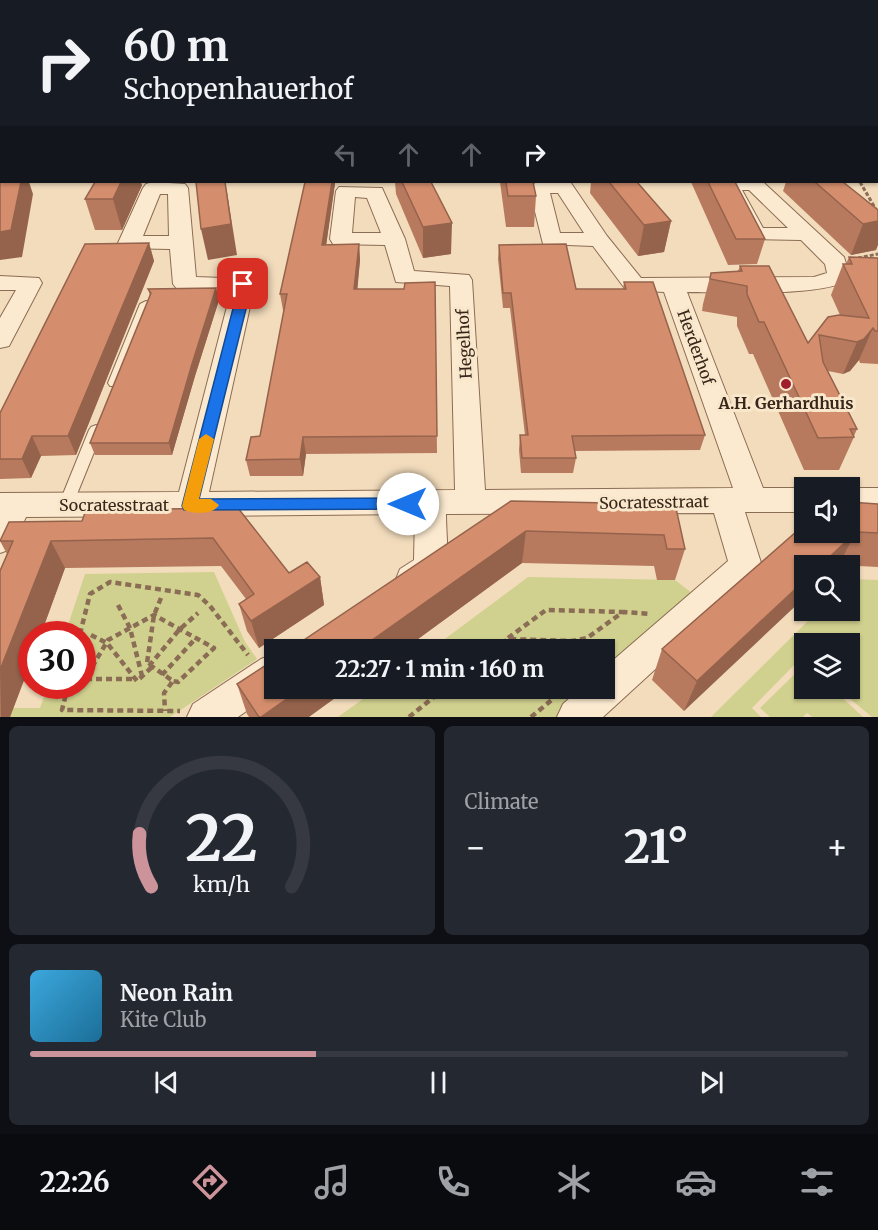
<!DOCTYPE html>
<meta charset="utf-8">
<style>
:root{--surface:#171b24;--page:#242831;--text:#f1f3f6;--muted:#9ea1a6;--line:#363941;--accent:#cd939b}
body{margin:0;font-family:Merriweather,serif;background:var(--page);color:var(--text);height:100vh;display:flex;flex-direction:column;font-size:22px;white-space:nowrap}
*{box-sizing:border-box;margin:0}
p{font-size:20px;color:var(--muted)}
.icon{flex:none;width:33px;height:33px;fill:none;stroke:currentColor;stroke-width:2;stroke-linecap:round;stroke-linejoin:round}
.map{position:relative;height:717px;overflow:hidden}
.details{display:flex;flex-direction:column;gap:9px;padding:9px;background:#0d0f14;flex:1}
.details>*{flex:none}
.hud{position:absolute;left:0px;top:0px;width:879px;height:183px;box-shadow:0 2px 4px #0004;background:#171b24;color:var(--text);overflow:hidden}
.controls{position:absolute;left:794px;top:477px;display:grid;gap:12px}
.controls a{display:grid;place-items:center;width:66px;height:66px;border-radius:0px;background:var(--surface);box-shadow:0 2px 4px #0004;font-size:30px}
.speed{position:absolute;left:18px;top:621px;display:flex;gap:12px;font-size:30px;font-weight:700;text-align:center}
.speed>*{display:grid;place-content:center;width:78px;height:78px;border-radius:50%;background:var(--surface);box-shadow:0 2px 4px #0004;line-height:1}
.speed .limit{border:9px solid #d22;background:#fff;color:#111}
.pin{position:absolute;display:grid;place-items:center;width:51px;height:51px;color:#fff;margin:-26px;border-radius:12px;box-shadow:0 3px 9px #0006}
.me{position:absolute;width:66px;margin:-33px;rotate:270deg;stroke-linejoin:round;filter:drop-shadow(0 0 4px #0008)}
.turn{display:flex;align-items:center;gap:21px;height:126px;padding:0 24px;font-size:27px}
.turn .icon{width:78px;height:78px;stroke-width:2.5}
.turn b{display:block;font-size:42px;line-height:51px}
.lanes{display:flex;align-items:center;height:57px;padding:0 24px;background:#0003;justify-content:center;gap:30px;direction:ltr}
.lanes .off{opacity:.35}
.big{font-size:45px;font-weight:700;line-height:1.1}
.details .widget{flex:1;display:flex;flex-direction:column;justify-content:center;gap:9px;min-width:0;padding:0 21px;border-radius:9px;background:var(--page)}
.details .dial{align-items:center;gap:0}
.dial svg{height:156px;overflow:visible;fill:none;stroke:var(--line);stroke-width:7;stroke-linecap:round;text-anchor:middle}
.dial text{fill:var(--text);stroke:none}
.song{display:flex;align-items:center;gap:18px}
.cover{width:72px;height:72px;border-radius:9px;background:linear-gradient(135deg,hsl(200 70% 55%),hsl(200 70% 35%))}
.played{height:6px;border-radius:3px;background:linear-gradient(90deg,var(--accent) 35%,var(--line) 35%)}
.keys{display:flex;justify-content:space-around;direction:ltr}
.heat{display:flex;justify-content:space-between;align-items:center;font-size:33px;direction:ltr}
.details .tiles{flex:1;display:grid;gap:9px;grid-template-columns:1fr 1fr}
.widget:last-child{grid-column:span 2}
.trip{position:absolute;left:264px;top:639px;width:351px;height:60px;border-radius:0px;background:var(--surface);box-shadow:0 2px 4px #0004;font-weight:700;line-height:60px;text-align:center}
.tab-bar{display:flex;height:96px;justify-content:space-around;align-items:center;background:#090b0e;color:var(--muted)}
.tab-bar .icon{width:42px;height:42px}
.tab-bar .on{color:var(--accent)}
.tab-bar b{font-size:27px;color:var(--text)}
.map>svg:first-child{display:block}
.green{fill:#d0d18f}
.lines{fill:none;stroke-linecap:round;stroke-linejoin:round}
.service-casing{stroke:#8b6c54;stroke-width:2}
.minor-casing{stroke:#8b6c54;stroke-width:2}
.tertiary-casing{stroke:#8b6c54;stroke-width:2}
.secondary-casing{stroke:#6d4d37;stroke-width:2}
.path-far1{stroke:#8b6c54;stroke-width:3;stroke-dasharray:4 2;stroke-linecap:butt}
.path{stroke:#8b6c54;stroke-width:4.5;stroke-dasharray:6 4;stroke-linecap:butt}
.service{fill:#fcead0;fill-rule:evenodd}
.minor{fill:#fcead0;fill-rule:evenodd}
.tertiary{fill:#fcead0;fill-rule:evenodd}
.secondary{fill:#fcead0;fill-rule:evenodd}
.tram{stroke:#39261a;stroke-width:1.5}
.wall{fill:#b77a5e}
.shaded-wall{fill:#95634c}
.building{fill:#d58e6d;stroke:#95634c;stroke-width:1.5}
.route{fill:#1a73e8;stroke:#114b97;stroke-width:1.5}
.slow{fill:#f59e0b}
.poi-dot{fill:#a11d2c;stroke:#f9e7cc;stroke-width:2}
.labels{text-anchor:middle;stroke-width:6;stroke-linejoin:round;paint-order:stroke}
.street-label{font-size:16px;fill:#39261a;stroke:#f9e7cc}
.poi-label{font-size:16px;font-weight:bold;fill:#39261a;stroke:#f9e7cc}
</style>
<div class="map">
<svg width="878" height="717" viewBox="0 0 878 717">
<rect width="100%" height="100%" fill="#f2dcbc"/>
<path class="green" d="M214 572 245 642 257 659 170 717H0V708H40L48 686H82V634H65L85 574Z
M528 577 675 580 697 597 605 678 604 650H430Z
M850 579 878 580V717H872L838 689 849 688V644H804V660L801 658 752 708 761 717H711L818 611 849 610Z
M804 665V688L833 689 863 717H812L807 713 803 717H770L760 708Z
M377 689H592L559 717H338Z"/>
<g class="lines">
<g class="service-casing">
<path id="service" d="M844 0H850L851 2H845Z
M146 301 152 304 120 383 118 386H110L108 383 140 304Z
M96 425 101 427 103 430 73 504 71 508 66 510 61 508 59 504 89 430 91 427Z"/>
</g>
<g class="minor-casing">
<path id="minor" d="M387 0H401V2H387Z
M454 0H468V2H454Z
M517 0H531V2H517Z
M0 36H2V44H0Z
M153 182 185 184 188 188 196 277 251 279 255 284 209 492 455 490 450 286 396 282 385 245 333 244 330 239 336 191 339 187 382 188 405 239 414 271 469 275 472 280 485 490 733 488 664 292 626 290 593 246 543 244 529 187 537 182 571 183 607 236 641 278 814 277 827 273 825 264 801 240 748 239 719 184 721 182H763L844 257 850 277C836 298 716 292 687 292L763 488H804V512H745L762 566 757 576 603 717H557L563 704 581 688H604V668L728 561 714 513 446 514C446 554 457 577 412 593L400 589 396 579 400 569 414 560 415 514 197 516 190 518 183 516 26 517 11 549 0 553V493L179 492 231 291 177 289 173 284 170 249 121 248 118 243 143 188 146 184ZM742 190H749L788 228H763ZM550 193H558L584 233H560ZM160 194H168L169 236H143ZM355 197 367 198 381 233H352Z
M0 276 39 278 42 283 9 346 0 348V318L16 290H0Z
M849 488H878V512H849Z
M274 654V688H279L238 717H187L193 704 261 659Z"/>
</g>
<g class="tertiary-casing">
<path id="tertiary" d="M0 144H2V158H0Z"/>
</g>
<g class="secondary-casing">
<path id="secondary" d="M849 0H867L868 2H850Z"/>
</g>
<path class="path-far1" d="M860 182 878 213
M858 258 878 254"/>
<path class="path" d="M161 598 154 615 147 663 173 681 164 693 165 711
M118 605 130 628 142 676
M80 634 90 594 110 582 198 595 210 606 248 655
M91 635 107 643 137 681 151 668
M508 638 546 610 623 612
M494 650 508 639 572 641 587 638 623 612 651 614
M149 666 179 630 198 613
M162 675 196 638
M86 679H135
M82 684 108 640 154 615 214 648 178 682 173 681
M68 686 62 710 180 711
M409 717 445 688
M531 717 553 699"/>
<use href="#service" class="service"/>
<use href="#minor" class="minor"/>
<use href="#tertiary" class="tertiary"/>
<use href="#secondary" class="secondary"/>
<path class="tram" d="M849 0 851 2"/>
</g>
<path class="wall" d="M662 0H825L826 2H662Z
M2 57V103H0V59Z
M305 182H335L326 245 359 244 360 260 357 289H404L435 282 437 453 306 454 303 476H250L246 460 260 436 284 310H283L280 294Z
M395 182H431L451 254 423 258 396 194Z
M500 182H533L536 196 534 227H506Z
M591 182H637L671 221 664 252 638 256 590 193Z
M691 182H735L765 239 757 264 728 265Z
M786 182H843L876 250 851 255 783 191Z
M142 185 122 230H95L85 199Z
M149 243 154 261 76 455 41 456 31 478 0 479V413Z
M499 245 576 289H623L624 282 705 435 700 450 575 451 576 458 573 473H521L519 450 520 435H525L510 308H503L498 259Z
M849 257 878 258V364L860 363 859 360 850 371 843 374 828 371 857 429 854 436V437L839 470H804L753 354H749L737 326V317L702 311 703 304 711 273 738 271 740 266 808 343 840 315 831 295 843 264H846Z
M216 288 219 300 195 376 172 455H95L90 443 150 296 148 289Z
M511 501 660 508 685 549 675 580H657L654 566 522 563 403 650H289Z
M878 504V567L839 565 838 566H804L684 711 652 680 662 649Z
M238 508 289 573 320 577 324 605 259 648 247 631 239 604 246 599 221 566 65 568 41 634H32V659L10 717H0V571L7 554 0 541 82 521Z
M237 684 309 717H249L247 714Z"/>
<path class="shaded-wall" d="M74 0H100L99 2H72Z
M146 0H165L164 2H145Z
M213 0H229L228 2H212Z
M282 0H292L291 2H281Z
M21 182H29L33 194 22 257 0 260V232Z
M121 182H141L142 185 122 230 113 199Z
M225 182 227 192 237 255 208 260 201 229Z
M332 182H335V184L324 260 322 245Z
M671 221 664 252 638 256 644 225Z
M878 221V245L876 250 851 255 863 224Z
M452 223 451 254 423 258V227Z
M149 243 154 261 76 455 68 436Z
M359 244 360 260 356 305 354 289Z
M216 288 219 300 195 376 172 455 169 443 192 364Z
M873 328 859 360 850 371 843 374 857 342Z
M32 436 41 456 31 478 22 459Z
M303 437 306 454 303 476 300 459Z
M526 531 522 563 403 650H358Z
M856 532 838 566H820Z
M51 541 65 568 41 634H32V659L10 717H1L0 670Z
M320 577 324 605 259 648 251 621Z
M804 581V598L684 711 697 681Z
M302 688H349L309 717H261Z"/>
<path class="building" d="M53 0H74L72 2H52Z
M126 0H146L145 2H125Z
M193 0H213L212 2H192Z
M262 0H282L281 2H261Z
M330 0H350V2H330Z
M399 0H419V2H399Z
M469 0H488V2H469Z
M536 0H557V2H537Z
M620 0H627V2H618Z
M786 0H825L826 2H787Z
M2 57V76H0V59Z
M2 170V182H21L11 230 0 232V171Z
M95 182H121L113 199H85Z
M196 182H225L231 224 201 229Z
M305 182H332L322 245 359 244 354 289H404L405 283 435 282 437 436 303 437 300 459 246 460 251 437 260 436 287 294H280Z
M402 182H431L452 223 423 227Z
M506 182H533L536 196H508Z
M609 182H637L671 221 644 225Z
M708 182H735L765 239H736Z
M815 182H843L878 210V221L863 224Z
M149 243 68 436H32L22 459H0V413L85 244Z
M566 244 576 289H626L624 282H653L705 435 572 436 576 458H522L520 435H528L511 293H503L499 245Z
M849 257 878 258V331H875L873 328 864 339 857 342 819 335 823 362 857 429H850L854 437 818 438 764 322H759L747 294V286L710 279 711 273 742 271 740 266H769L808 343 828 317 839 315 869 318 843 264H852Z
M216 288 192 364 169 443H90L151 293 148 289Z
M511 501 659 504 660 508H676L685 549H667L664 535 526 531 358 650H289Z
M849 502 878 504V533L856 532 820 566H804V581L697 681 662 649 804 525V532H849Z
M238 508 289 573 307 562 320 577 251 621 239 604 254 594 213 538 51 541 0 670V571L13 541H0L9 522 82 521 86 510Z
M274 660V688H302L261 717H259L237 684Z"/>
<path class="route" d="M243 280 249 284V297L199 499 408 498 414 499 416 504 414 509 184 510 182 506 236 297 237 284Z"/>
<path class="slow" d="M206 434 214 439 199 499H211L219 505C213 515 194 514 184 510L182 506 199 439Z"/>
<circle class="poi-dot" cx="786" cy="384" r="6"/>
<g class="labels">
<g class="street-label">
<text transform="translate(464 344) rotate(-93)" y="6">Hegelhof</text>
<text transform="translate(696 347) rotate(70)" y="6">Herderhof</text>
<text transform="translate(654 502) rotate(-1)" y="6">Socratesstraat</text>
<text x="114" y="511">Socratesstraat</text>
</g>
<g class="poi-label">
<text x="786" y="409">A.H. Gerhardhuis</text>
</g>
</g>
</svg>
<div class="controls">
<a><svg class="icon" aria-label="sound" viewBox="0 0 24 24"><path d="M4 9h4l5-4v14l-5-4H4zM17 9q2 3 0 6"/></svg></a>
<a><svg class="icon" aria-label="search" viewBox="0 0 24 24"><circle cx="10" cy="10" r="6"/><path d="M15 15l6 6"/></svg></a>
<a><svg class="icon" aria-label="layers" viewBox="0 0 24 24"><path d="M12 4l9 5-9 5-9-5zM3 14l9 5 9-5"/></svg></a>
</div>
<div class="speed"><div class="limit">30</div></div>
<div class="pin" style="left:243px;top:284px;background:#d93025"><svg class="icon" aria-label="arrive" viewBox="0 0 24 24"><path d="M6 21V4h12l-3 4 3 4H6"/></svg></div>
<svg class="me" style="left:408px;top:504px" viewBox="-20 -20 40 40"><circle r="19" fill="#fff"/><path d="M0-13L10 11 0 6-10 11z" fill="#1a73e8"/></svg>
<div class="trip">22:27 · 1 min · 160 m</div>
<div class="hud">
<div class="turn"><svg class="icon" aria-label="right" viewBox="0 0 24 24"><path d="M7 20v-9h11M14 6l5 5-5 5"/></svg><div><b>60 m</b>Schopenhauerhof</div></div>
<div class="lanes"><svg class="icon off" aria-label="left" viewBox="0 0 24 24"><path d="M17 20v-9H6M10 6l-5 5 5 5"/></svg><svg class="icon off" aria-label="ahead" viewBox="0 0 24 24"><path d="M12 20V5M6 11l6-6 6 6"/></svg><svg class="icon off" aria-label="ahead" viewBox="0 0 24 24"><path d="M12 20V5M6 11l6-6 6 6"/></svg><svg class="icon" aria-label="right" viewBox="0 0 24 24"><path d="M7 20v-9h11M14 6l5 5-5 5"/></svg></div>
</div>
</div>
<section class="details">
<div class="tiles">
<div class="widget dial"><svg viewBox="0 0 100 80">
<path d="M14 69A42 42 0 1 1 86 69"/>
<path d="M14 69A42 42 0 0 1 8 42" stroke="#cd939b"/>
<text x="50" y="56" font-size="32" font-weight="700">22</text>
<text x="50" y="72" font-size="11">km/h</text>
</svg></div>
<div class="widget"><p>Climate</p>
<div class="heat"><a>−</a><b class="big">21°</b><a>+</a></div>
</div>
<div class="widget">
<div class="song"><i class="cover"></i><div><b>Neon Rain</b><p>Kite Club</p></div></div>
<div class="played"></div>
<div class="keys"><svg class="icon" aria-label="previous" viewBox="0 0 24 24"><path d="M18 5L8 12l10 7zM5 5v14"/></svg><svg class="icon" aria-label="pause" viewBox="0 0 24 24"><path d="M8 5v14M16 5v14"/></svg><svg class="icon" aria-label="next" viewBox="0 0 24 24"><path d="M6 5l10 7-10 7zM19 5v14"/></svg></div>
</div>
</div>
</section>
<nav class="tab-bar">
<b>22:26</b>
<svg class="icon on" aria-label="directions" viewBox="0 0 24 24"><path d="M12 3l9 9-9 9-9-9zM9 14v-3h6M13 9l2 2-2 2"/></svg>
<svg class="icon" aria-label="music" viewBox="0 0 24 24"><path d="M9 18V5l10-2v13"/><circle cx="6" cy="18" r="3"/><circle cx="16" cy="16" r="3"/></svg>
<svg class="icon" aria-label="phone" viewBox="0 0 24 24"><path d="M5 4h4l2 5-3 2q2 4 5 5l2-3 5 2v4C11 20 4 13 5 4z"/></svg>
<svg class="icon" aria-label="climate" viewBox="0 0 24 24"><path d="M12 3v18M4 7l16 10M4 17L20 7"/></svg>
<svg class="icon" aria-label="car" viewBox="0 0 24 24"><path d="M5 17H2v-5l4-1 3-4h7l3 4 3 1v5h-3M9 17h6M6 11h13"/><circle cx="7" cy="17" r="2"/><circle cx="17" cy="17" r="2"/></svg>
<svg class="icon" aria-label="filters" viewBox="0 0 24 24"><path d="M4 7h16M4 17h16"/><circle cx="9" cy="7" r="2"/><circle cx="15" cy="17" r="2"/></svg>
</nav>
